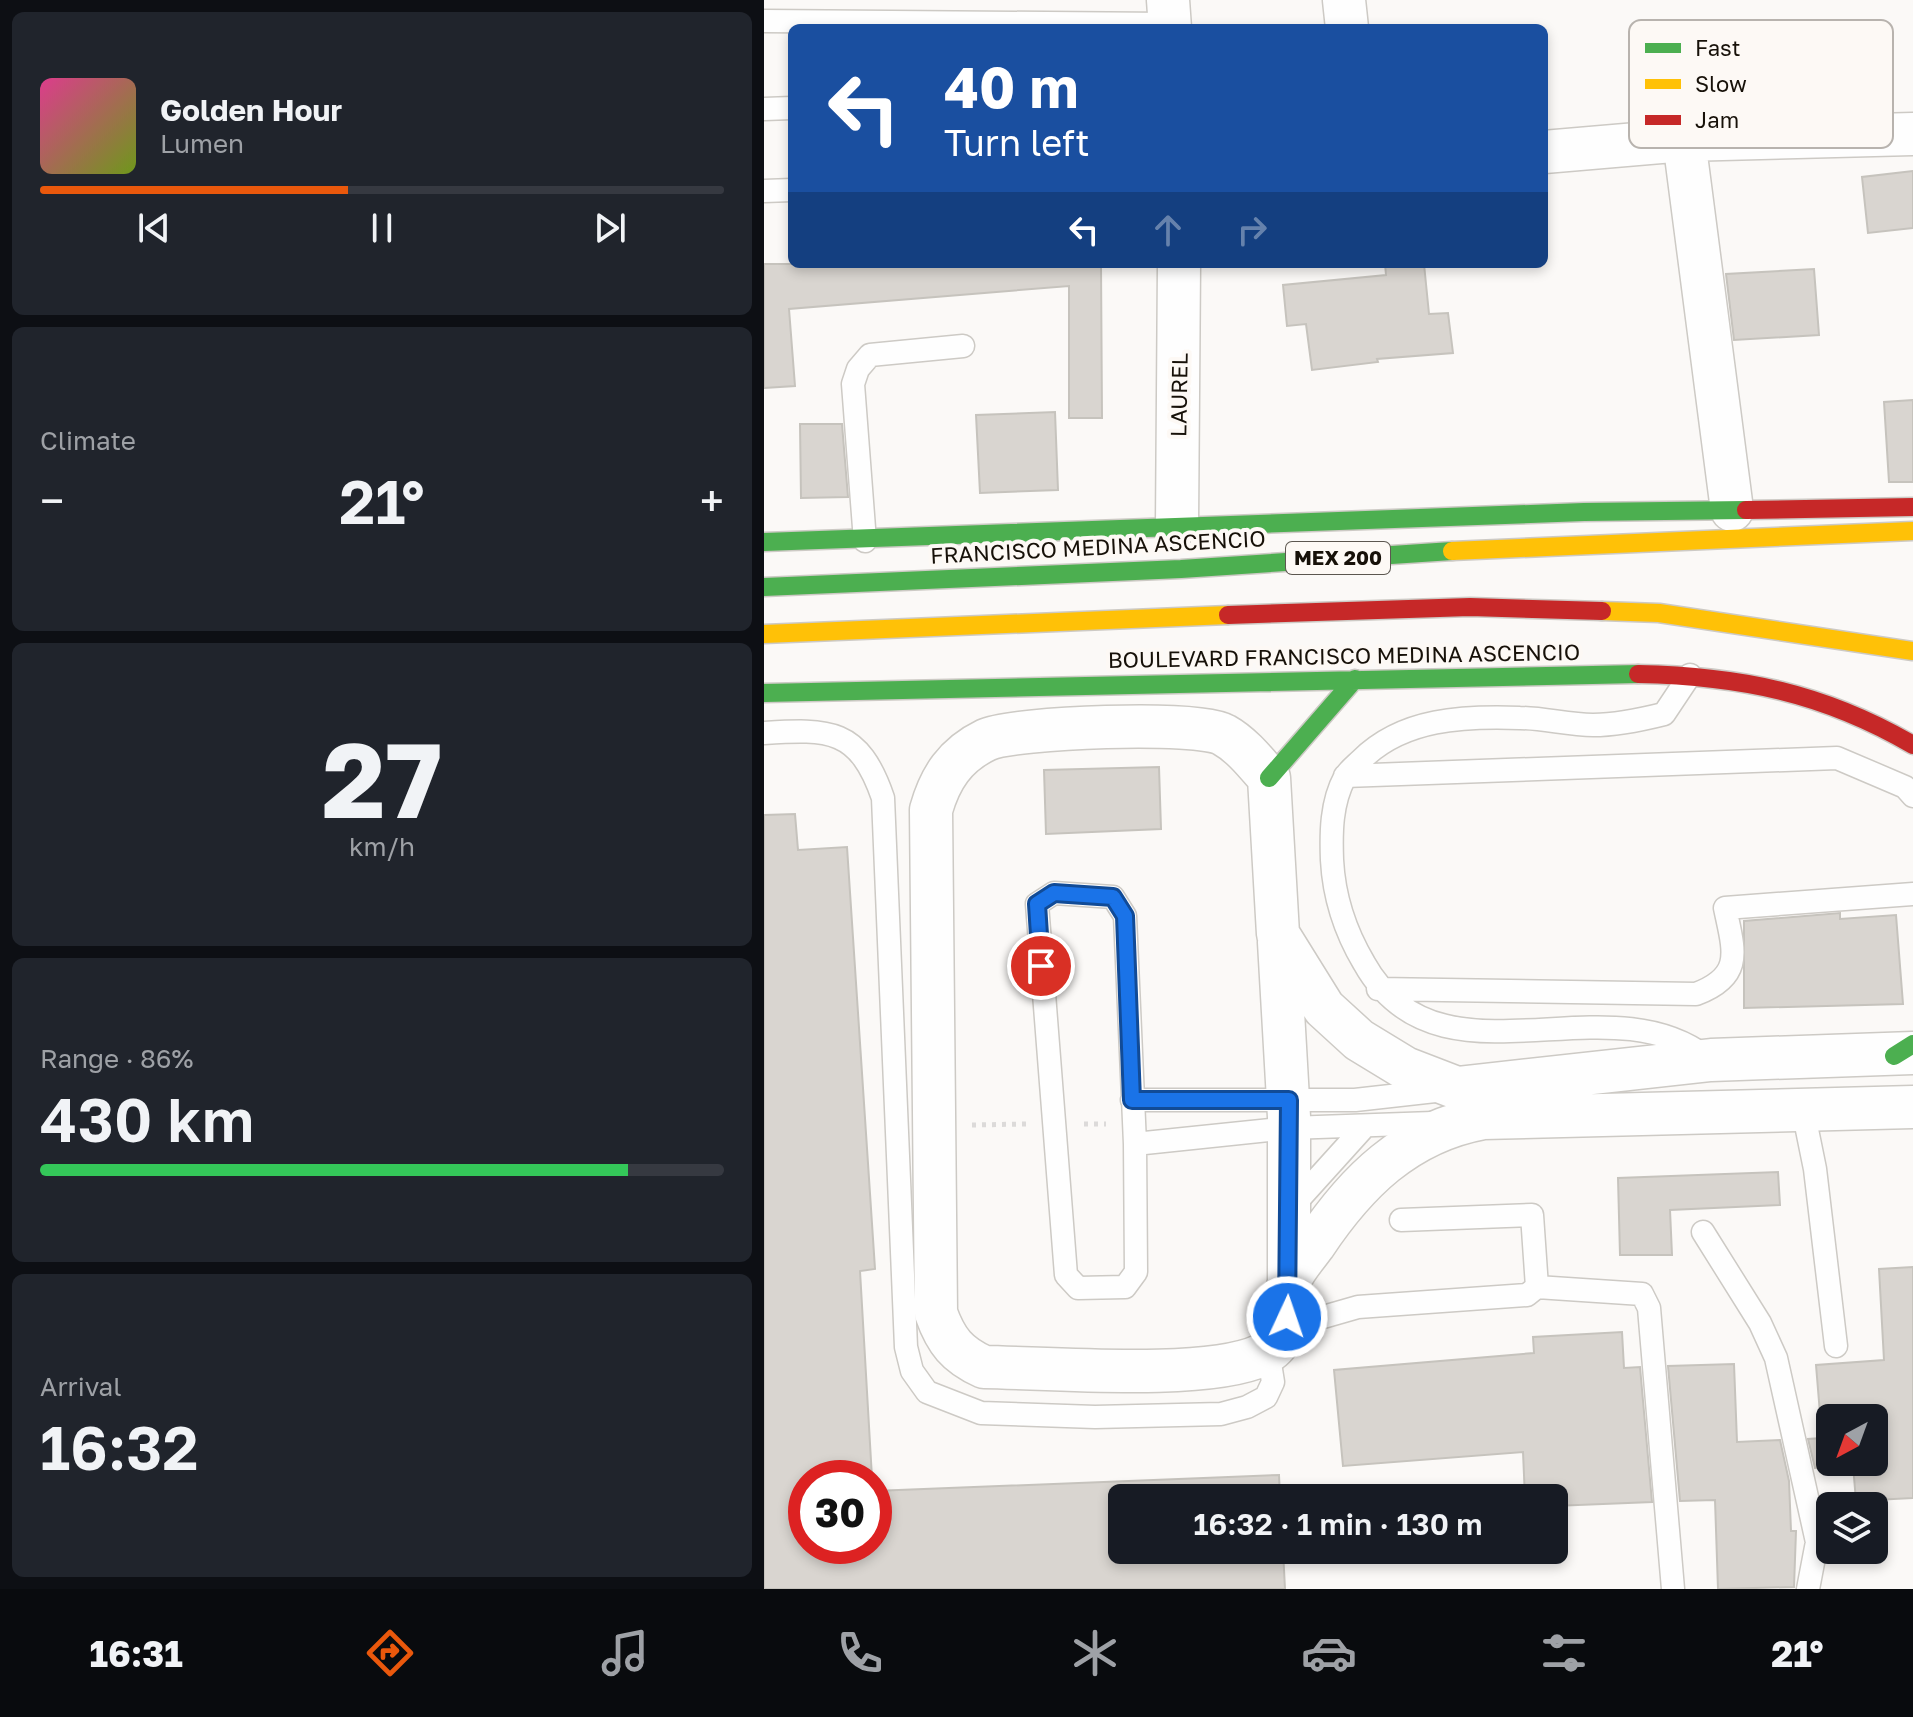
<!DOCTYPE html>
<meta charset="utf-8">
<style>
:root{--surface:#171b24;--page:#20242c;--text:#f1f3f6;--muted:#9ea1a6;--line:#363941;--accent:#ea580c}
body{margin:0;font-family:"Golos Text",sans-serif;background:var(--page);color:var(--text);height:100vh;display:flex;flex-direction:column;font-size:30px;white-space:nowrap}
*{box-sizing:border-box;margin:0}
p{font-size:26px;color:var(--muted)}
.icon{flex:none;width:44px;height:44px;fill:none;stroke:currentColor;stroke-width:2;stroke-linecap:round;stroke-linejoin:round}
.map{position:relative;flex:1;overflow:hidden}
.side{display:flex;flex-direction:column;gap:12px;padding:12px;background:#0d0f14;width:764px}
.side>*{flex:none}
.hud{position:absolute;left:24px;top:24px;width:760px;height:244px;border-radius:12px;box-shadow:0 4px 12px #0003;background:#1a4fa0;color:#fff;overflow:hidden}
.needle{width:52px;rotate:221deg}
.fabs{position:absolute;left:1052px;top:1404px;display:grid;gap:16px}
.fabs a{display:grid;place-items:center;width:72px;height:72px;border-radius:12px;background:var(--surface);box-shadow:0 4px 12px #0003;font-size:40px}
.speed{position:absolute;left:24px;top:1460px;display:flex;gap:16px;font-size:40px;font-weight:700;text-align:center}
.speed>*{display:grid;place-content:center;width:104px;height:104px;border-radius:50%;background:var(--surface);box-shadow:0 4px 12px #0003;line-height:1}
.speed .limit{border:12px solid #d22;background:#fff;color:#111}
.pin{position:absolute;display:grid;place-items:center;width:68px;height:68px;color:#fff;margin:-34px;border:4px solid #fff;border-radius:50%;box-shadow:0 2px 8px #0007}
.me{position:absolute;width:88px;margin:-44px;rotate:3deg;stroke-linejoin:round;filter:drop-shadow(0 0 6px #0008)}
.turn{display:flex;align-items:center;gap:28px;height:168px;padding:0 24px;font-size:36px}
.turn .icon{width:104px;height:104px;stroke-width:2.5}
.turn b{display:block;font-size:56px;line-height:68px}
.lanes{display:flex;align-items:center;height:76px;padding:0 24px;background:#0003;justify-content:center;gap:40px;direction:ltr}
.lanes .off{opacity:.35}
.big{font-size:60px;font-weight:600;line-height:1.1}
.side .tile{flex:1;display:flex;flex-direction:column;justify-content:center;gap:12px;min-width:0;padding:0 28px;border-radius:12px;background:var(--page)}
.side .dial{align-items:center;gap:0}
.dial b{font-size:104px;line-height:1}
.song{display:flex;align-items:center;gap:24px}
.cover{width:96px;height:96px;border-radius:12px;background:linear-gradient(135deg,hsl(330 70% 55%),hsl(80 70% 35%))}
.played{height:8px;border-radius:4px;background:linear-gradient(90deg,var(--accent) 45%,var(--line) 45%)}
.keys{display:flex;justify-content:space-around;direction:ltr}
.heat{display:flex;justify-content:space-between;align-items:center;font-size:44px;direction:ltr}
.charge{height:12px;border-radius:6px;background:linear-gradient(90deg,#34c759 86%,var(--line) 0)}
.trip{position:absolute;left:344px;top:1484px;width:460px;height:80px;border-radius:12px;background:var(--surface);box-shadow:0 4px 12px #0003;font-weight:600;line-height:80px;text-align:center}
.tabs{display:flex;height:128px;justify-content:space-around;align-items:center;background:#090b0e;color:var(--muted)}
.tabs .icon{width:56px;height:56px}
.tabs .active{color:var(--accent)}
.tabs b{font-size:36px;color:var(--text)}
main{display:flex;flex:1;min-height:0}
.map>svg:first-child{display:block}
.building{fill:#d9d5d0;stroke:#c6c3bd;stroke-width:2;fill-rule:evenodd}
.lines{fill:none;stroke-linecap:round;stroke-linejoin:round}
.lane-casing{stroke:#cdcac5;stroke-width:25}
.street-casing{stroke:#cdcac5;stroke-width:45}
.fast-casing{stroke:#cdcac5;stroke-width:21}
.slow-casing{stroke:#cdcac5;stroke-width:21}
.jam-casing{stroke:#cdcac5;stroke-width:21}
.path{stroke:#dcdad9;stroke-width:5;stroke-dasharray:4 6;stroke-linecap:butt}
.lane{stroke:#fefefe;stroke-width:22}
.street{stroke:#fefefe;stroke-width:42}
.fast{stroke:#4caf50;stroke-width:18}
.slow{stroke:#ffc107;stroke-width:18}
.jam{stroke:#c62828;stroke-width:18}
.route-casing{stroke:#114b97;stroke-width:20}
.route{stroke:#1a73e8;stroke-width:14}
.labels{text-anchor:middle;stroke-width:8;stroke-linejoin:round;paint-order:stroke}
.shield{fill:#fdf9f5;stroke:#5c5750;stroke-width:2}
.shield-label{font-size:20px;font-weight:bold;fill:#171109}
.street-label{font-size:22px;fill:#171109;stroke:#fdf9f5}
.key{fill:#fdf9f5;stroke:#b8b3ae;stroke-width:2}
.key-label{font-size:22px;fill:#171109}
</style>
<main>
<section class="side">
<div class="tile">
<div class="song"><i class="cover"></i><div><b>Golden Hour</b><p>Lumen</p></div></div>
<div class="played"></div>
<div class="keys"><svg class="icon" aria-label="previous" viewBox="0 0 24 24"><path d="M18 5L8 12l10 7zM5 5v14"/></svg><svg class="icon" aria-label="pause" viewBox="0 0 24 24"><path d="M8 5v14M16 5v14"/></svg><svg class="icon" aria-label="next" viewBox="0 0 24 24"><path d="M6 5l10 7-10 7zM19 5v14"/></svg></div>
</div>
<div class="tile"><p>Climate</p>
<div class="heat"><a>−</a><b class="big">21°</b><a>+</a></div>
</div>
<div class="tile dial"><b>27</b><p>km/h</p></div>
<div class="tile"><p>Range · 86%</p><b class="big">430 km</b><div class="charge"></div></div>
<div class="tile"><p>Arrival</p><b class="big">16:32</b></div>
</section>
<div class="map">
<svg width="1149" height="1589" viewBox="0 0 1149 1589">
<rect width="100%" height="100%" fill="#fbf9f7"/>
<path class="building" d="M1149 171V228L1104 233 1098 177Z
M0 264H337L338 418H305V286L25 309 31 386 0 388Z
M621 264H660L665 314 684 313 689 353 613 359 614 362 548 370 542 324 523 326 519 285 622 275Z
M1050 269 1055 335 970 340 962 274Z
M1149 400V482H1125L1120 402Z
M291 412 294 490 216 493 212 415Z
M36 424H78L84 497 37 498Z
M395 767 397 829 282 834 280 770Z
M31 814 34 850 83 847 111 1269 96 1271 108 1478H42V1546H110V1491L515 1475 516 1498H358V1550H519L521 1589H0V815Z
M1076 913V919L1132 915 1139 1004 980 1008V921Z
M1014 1172 1016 1205 906 1210 908 1255H856L854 1178Z
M1149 1267V1498L1092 1501 1089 1465 1051 1468 1044 1439 1058 1438 1052 1365 1120 1360 1115 1269ZM1066 1418H1110V1462H1066Z
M858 1332 860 1368 876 1367 888 1502 790 1506V1498H761L759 1452 579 1466 570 1370 770 1353 769 1337Z
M970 1364 973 1442 1016 1440 1025 1481 1027 1531H1032L1030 1587 954 1589 951 1500 916 1501 904 1366Z"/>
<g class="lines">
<g class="lane-casing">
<path id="lane" d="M0 21 405 24
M0 109 28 108
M0 191 28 190
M101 541 89 384 94 369 106 355 199 346
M926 675 900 714C876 720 853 725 829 725 804 725 780 718 756 718 700 716 639 718 597 760 592 765 584 771 581 777 567 803 567 833 568 860 570 898 581 931 600 963 674 1096 840 979 942 1057
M0 733C65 729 95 728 119 798L142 1347 148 1371 163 1392 217 1413 331 1417 457 1414 483 1407 502 1397 509 1382 504 1351
M581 776 1073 758 1141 787 1149 796
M290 893 349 897 361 916 371 1144 372 1272 361 1287 314 1288 302 1275 273 904Z
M614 989 932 994C980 976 970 951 961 908L1149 894
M368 1100H591L680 1090
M1039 1110 1051 1169 1072 1346
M371 1144 525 1128 669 1123
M526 1209 601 1126
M939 1232 996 1323 1012 1358 1053 1542 1044 1589
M773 1287 878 1294 885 1308 909 1589
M521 1328 594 1307 763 1295 773 1287 768 1215 637 1220"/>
</g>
<g class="street-casing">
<path id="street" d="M404 0 406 28
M580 0 583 28
M920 140 968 510
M780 152 920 140 1149 134
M413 525 415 264
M515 942 525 1117V1281
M1149 1053 947 1060 693 1088 641 1068 595 1040 560 1008 514 934 505 778C492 763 478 745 460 735 435 720 250 727 222 740 191 755 176 778 167 810L172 1313C182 1341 193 1355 220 1367 286 1368 443 1381 498 1355 532 1339 515 1306 526 1280 531 1268 542 1256 550 1245 592 1182 642 1132 719 1118L1149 1107"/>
</g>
<g class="fast-casing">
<path id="fast" d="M0 542 820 512 982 510
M0 587 417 569 688 551
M0 693 874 674
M505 778 591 679
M1130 1056 1149 1044"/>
</g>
<g class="slow-casing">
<path id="slow" d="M688 551 1149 531
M838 611 895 613 1149 651
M0 634 464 615"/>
</g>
<g class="jam-casing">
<path id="jam" d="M982 510 1149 507
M464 615 706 607 838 611
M874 674C976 676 1060 693 1149 745"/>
</g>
<path class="path" d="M320 1124H342
M208 1125 262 1124"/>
<use href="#lane" class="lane"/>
<use href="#street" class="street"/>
<use href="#fast" class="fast"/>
<use href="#slow" class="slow"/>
<use href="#jam" class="jam"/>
</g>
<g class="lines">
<g class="route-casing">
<path id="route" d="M277 966 273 904 290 893 349 897 361 916 368 1100H525L523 1317"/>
</g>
<use href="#route" class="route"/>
</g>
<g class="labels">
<rect class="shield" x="522" y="542" width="104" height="32" rx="6"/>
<g class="shield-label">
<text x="574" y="565">MEX 200</text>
</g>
<g class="street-label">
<text transform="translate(415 395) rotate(-89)" y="8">LAUREL</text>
<text transform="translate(334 547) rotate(-3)" y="8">FRANCISCO MEDINA ASCENCIO</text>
<text transform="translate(580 656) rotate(-1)" y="8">BOULEVARD FRANCISCO MEDINA ASCENCIO</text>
</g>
</g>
<rect x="865" y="20" width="264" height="128" rx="12" class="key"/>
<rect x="881" y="43" width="36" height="10" fill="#4caf50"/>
<rect x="881" y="79" width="36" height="10" fill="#ffc107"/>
<rect x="881" y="115" width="36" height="10" fill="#c62828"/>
<g class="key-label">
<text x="931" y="56">Fast</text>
<text x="931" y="92">Slow</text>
<text x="931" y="128">Jam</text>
</g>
</svg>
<div class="fabs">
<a><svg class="needle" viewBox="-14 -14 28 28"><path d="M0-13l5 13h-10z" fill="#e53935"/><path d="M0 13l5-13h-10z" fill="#9ea1a6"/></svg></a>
<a><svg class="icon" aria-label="layers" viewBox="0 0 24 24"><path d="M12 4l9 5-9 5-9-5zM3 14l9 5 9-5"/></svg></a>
</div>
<div class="speed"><div class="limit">30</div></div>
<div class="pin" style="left:277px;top:966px;background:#d93025"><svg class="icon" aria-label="arrive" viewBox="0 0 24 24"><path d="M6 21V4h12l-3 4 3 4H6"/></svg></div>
<svg class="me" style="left:523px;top:1317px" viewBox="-20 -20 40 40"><circle r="17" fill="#1a73e8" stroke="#fff" stroke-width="3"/><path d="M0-11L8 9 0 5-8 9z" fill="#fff"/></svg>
<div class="trip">16:32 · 1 min · 130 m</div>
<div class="hud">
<div class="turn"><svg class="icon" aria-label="left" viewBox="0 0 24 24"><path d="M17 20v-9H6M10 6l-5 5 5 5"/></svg><div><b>40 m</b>Turn left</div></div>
<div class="lanes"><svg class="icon" aria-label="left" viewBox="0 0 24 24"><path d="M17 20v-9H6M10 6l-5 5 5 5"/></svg><svg class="icon off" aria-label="ahead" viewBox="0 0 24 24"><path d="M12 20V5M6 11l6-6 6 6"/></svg><svg class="icon off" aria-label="right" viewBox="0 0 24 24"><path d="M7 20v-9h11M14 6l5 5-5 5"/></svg></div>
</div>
</div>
</main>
<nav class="tabs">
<b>16:31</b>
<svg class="icon active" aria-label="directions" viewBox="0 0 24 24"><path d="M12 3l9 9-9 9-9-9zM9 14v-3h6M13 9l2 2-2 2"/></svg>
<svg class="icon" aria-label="music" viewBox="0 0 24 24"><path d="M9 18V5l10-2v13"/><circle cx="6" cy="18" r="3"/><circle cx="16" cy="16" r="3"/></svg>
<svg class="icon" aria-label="phone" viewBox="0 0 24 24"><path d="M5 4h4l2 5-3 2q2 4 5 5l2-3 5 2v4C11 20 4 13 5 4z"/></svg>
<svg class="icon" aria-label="climate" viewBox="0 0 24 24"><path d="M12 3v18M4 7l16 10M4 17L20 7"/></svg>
<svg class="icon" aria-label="car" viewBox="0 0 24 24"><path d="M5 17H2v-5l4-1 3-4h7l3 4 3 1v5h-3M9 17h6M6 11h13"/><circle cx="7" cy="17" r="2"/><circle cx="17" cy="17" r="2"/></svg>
<svg class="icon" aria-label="filters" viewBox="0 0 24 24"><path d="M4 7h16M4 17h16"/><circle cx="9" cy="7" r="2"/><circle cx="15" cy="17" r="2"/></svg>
<b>21°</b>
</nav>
